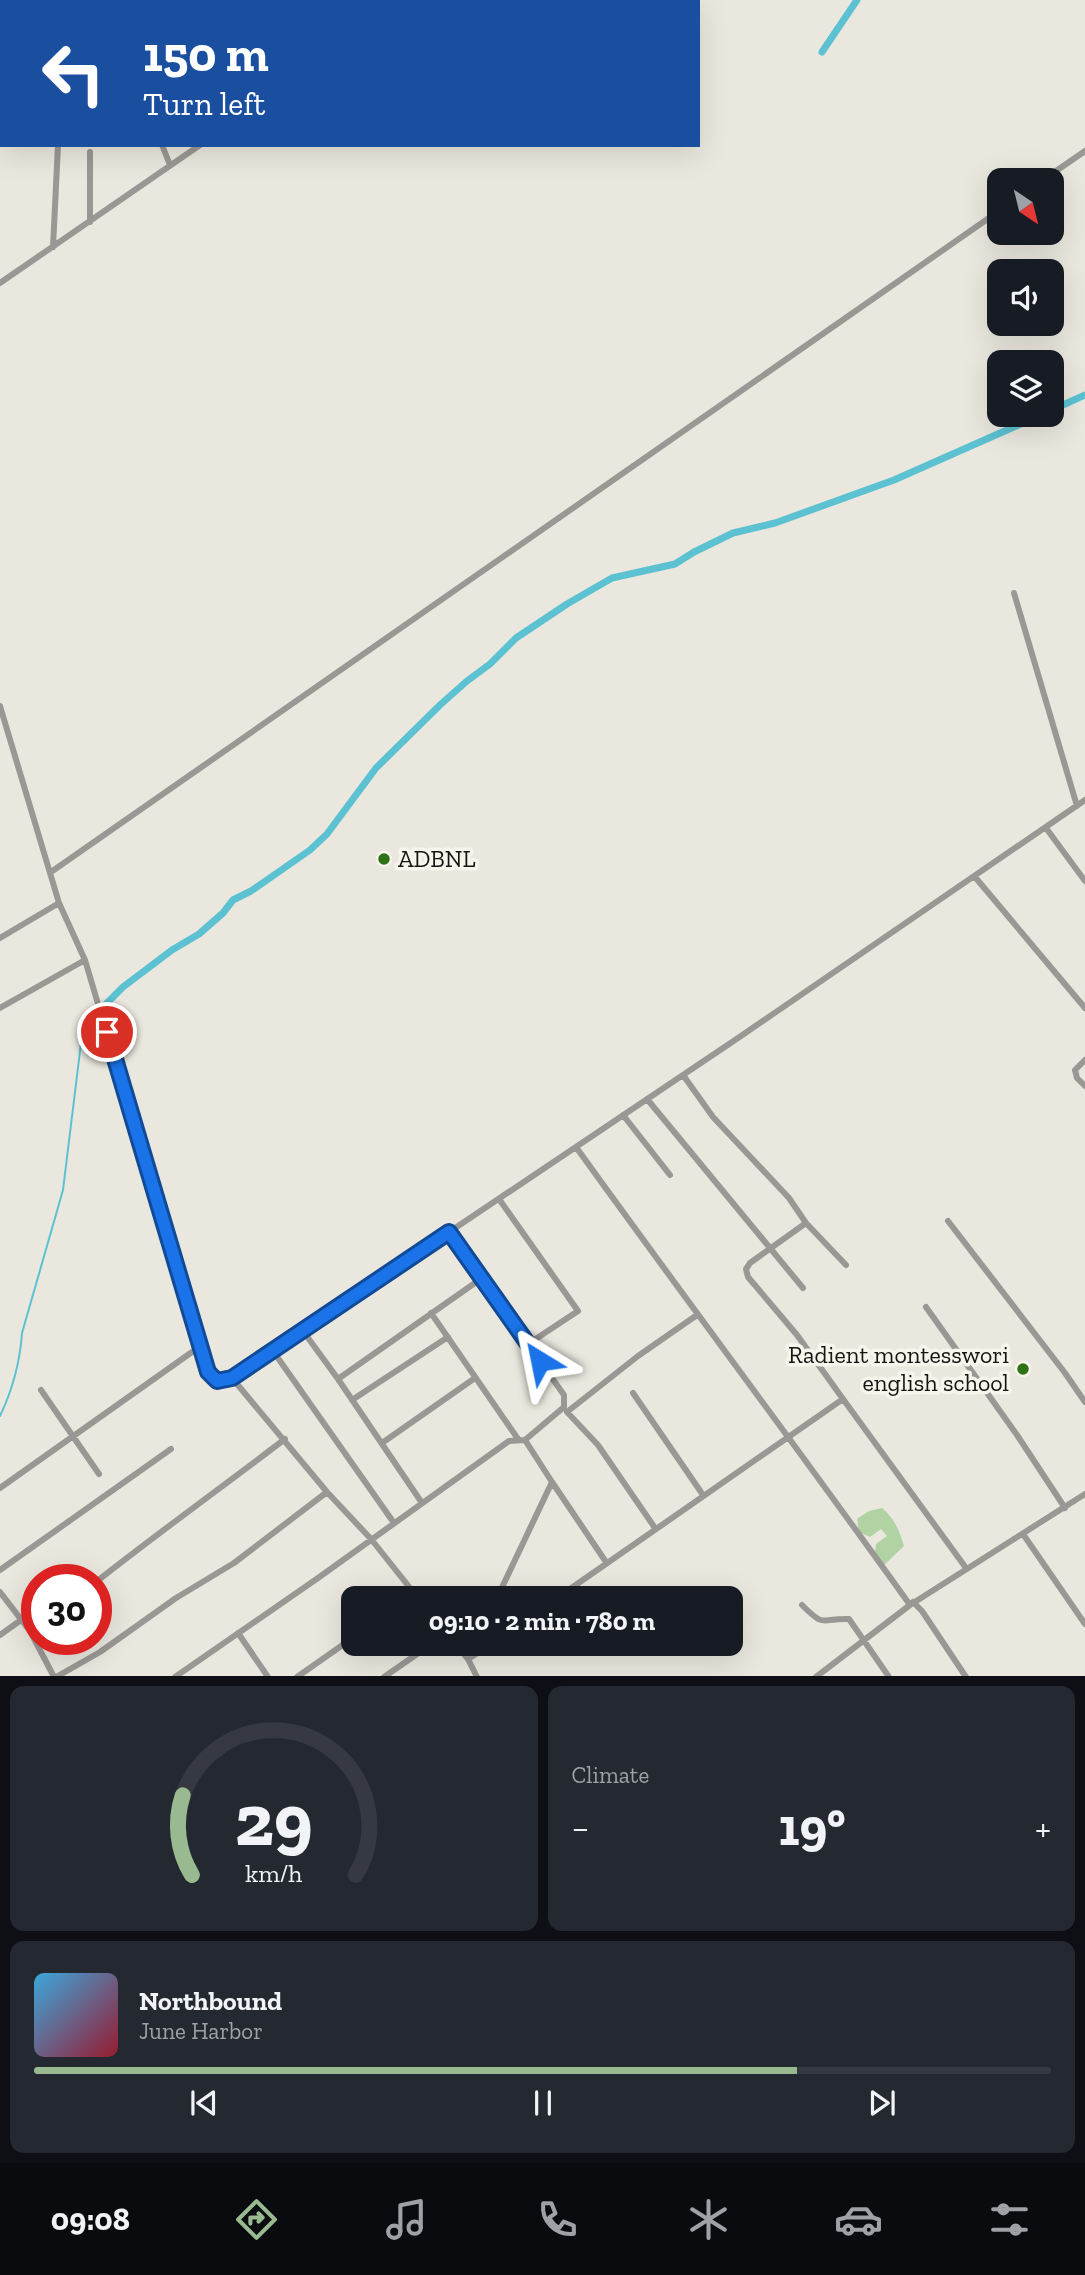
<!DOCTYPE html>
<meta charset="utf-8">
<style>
:root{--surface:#171b24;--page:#242831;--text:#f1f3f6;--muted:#9ea1a6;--line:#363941;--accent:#99b991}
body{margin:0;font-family:"Zilla Slab",serif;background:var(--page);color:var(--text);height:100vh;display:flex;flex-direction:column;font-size:26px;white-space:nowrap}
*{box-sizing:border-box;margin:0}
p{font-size:23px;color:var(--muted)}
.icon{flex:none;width:38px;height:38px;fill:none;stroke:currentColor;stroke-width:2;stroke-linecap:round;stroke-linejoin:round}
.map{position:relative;height:1676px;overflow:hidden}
.sheet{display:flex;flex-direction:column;gap:10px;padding:10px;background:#0d0f14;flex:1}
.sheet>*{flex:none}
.hud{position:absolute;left:0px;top:0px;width:700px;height:147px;box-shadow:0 7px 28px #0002;background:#1a4fa0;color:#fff;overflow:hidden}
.needle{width:46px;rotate:145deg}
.tools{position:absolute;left:987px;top:168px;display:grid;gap:14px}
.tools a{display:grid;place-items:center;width:77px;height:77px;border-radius:14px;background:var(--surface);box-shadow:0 7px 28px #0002;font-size:35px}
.speed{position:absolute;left:21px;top:1564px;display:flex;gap:14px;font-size:35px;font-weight:700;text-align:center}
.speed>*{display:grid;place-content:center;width:91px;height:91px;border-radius:50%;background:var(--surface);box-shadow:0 7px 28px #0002;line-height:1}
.speed .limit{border:10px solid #d22;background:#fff;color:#111}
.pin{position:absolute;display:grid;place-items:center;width:60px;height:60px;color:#fff;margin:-30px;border:4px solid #fff;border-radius:50%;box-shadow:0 2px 7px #0007}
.me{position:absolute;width:77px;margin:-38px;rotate:325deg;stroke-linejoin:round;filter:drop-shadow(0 0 5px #0008)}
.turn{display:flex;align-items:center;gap:24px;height:147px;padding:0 28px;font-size:32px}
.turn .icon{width:91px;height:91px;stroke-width:2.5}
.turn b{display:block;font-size:49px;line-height:60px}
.big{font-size:52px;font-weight:700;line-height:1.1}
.sheet .tile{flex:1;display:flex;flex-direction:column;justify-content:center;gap:10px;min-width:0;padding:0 24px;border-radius:14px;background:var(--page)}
.sheet .dial{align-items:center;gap:0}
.dial svg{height:182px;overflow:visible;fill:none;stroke:var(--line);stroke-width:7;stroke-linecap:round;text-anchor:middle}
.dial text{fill:var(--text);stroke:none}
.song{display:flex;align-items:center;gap:21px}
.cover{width:84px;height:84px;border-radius:10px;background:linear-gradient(135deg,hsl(200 70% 55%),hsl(350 70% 35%))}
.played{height:7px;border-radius:4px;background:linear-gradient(90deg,var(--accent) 75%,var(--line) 75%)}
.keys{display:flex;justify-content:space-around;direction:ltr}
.heat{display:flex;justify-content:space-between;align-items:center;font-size:38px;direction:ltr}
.sheet .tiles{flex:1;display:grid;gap:10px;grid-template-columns:1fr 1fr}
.tile:last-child{grid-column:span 2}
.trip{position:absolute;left:341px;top:1586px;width:402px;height:70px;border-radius:14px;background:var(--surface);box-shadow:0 7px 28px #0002;font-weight:700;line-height:70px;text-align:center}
.dock{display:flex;height:112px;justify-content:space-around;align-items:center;background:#090b0e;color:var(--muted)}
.dock .icon{width:49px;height:49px}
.dock .on{color:var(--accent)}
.dock b{font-size:32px;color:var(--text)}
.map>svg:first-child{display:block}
.green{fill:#b1d2a2}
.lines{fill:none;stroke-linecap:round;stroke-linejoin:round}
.stream{stroke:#5cc2d2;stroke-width:2}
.canal{stroke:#5cc2d2;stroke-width:7}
.street{stroke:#999894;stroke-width:6}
.route-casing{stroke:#114b97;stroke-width:18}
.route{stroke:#1a73e8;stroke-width:12}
.poi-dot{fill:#2d7315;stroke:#f7f4eb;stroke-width:2.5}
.labels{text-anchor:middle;stroke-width:7;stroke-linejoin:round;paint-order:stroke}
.poi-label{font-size:24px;fill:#161512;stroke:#f7f4eb;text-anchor:start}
</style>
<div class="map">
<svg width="1085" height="1677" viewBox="0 0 1085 1677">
<rect width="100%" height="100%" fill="#eae7de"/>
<path class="green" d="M882 1508C895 1519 899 1530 904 1546L884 1565 875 1552 876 1544 887 1536 881 1529 870 1537 859 1532 857 1519 869 1511Z"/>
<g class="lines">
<path class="stream" d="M0 1416C12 1391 20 1361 22 1333L63 1190 81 1043 93 1013"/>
<path class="canal" d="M822 52 857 0
M1052 410 1085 395
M104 1006 123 987 172 950 199 934 223 913 233 900 251 891 310 850 327 834 376 768 441 704 467 681 490 664 516 638 567 604 612 578 675 564 694 552 733 533 775 523 894 480 1041 415"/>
<path class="street" d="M125 0V2
M415 2 417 0
M162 145 170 165
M1043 180 1085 151
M90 222V152
M53 247 58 145
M0 283 200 145
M1014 593 1077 806
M0 706 59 903 85 960 207 1372 217 1381 232 1378 327 1492 371 1539 418 1598
M1046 828 1085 881
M51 872 999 211
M975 877 1085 1008
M0 938 59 903
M0 1008 85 960
M1085 1060 1075 1070 1077 1078 1085 1086
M683 1075 713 1117 789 1198 806 1223 846 1265
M647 1099 803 1288
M623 1115 670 1175
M576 1147C686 1300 800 1451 910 1605
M499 1199 578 1311 528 1344
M948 1221 1065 1373 1085 1402
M449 1232 564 1395V1407L525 1440 552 1482 497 1598
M926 1307 1017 1435 1065 1508
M431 1313 518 1439
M303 1331 338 1379
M273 1351 394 1523
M232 1378 738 1038 1085 800
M41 1390 99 1474
M633 1393 703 1495
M843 1399 966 1568
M352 1400 448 1337
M382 1443 475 1378
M552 1482 606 1562
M0 1488 192 1352 201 1350
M422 1503 338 1379 482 1278
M655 1528 598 1445 567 1412 638 1356 697 1315
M1023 1534 1085 1624
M0 1570 171 1449
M96 1582C158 1533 222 1487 285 1439
M0 1592 30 1631 54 1677
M557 1598 843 1399 797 1335 748 1277 746 1269 750 1263 806 1223
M913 1602 922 1611 966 1677
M802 1605C826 1629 820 1618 849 1619L889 1677
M238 1633 268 1677
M0 1635 21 1620
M455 1643 468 1659 477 1677
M468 1658 475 1643
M468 1659 494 1643
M56 1677 100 1652 176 1598 234 1563 327 1492
M175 1677 318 1578 509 1441 525 1440
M297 1677 354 1637
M384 1677 433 1643
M816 1677 910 1605 1085 1494"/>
</g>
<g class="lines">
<g class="route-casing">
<path id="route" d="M107 1032 208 1372 217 1381 232 1378 449 1232 540 1361"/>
</g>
<use href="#route" class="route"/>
</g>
<g class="poi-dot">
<circle cx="384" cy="859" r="7"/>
<circle cx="1023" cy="1369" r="7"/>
</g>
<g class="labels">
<g class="poi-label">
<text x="398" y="867">ADBNL</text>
<text x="1009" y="1363" text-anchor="end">Radient montesswori<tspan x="1009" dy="28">english school</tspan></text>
</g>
</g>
</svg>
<div class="tools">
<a><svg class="needle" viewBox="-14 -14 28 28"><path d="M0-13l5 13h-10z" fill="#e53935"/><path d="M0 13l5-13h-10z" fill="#9ea1a6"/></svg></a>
<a><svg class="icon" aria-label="sound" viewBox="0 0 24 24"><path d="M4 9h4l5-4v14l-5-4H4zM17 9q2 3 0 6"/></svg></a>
<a><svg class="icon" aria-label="layers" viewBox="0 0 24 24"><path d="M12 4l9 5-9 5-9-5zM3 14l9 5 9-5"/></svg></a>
</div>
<div class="speed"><div class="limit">30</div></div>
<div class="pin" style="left:107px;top:1032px;background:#d93025"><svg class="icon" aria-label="arrive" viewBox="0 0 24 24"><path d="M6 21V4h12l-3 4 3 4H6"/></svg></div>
<svg class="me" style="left:540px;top:1361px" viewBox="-20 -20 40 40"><path d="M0-17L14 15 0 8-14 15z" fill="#1a73e8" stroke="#fff" stroke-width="4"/></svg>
<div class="trip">09:10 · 2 min · 780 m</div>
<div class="hud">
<div class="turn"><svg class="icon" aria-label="left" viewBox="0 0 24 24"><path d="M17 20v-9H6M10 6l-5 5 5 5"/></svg><div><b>150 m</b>Turn left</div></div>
</div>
</div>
<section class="sheet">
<div class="tiles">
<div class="tile dial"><svg viewBox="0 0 100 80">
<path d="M14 69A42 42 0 1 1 86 69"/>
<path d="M14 69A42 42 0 0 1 10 34" stroke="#99b991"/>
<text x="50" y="56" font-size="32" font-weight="700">29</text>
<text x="50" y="72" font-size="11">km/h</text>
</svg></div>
<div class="tile"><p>Climate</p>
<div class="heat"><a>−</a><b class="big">19°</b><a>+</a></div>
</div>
<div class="tile">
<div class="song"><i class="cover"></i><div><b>Northbound</b><p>June Harbor</p></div></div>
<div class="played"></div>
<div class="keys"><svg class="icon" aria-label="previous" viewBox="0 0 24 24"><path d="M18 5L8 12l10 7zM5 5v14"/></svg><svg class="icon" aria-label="pause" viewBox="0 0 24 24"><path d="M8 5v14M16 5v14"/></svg><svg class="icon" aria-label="next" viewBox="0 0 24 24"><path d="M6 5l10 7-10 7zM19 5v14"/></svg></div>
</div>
</div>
</section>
<nav class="dock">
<b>09:08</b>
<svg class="icon on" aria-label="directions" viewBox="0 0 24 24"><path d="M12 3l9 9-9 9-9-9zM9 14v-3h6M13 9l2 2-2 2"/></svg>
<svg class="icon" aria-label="music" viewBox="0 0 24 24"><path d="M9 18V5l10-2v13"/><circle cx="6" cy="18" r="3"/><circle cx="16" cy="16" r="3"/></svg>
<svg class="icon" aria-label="phone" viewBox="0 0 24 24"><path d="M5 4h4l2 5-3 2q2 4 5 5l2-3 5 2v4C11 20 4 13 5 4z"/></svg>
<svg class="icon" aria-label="climate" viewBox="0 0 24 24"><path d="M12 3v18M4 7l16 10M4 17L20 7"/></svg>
<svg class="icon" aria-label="car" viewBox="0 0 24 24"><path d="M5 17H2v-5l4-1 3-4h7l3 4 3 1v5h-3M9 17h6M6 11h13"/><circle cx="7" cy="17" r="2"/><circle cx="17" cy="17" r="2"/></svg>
<svg class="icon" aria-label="filters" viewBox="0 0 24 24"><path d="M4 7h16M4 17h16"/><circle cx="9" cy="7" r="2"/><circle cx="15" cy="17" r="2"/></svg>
</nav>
